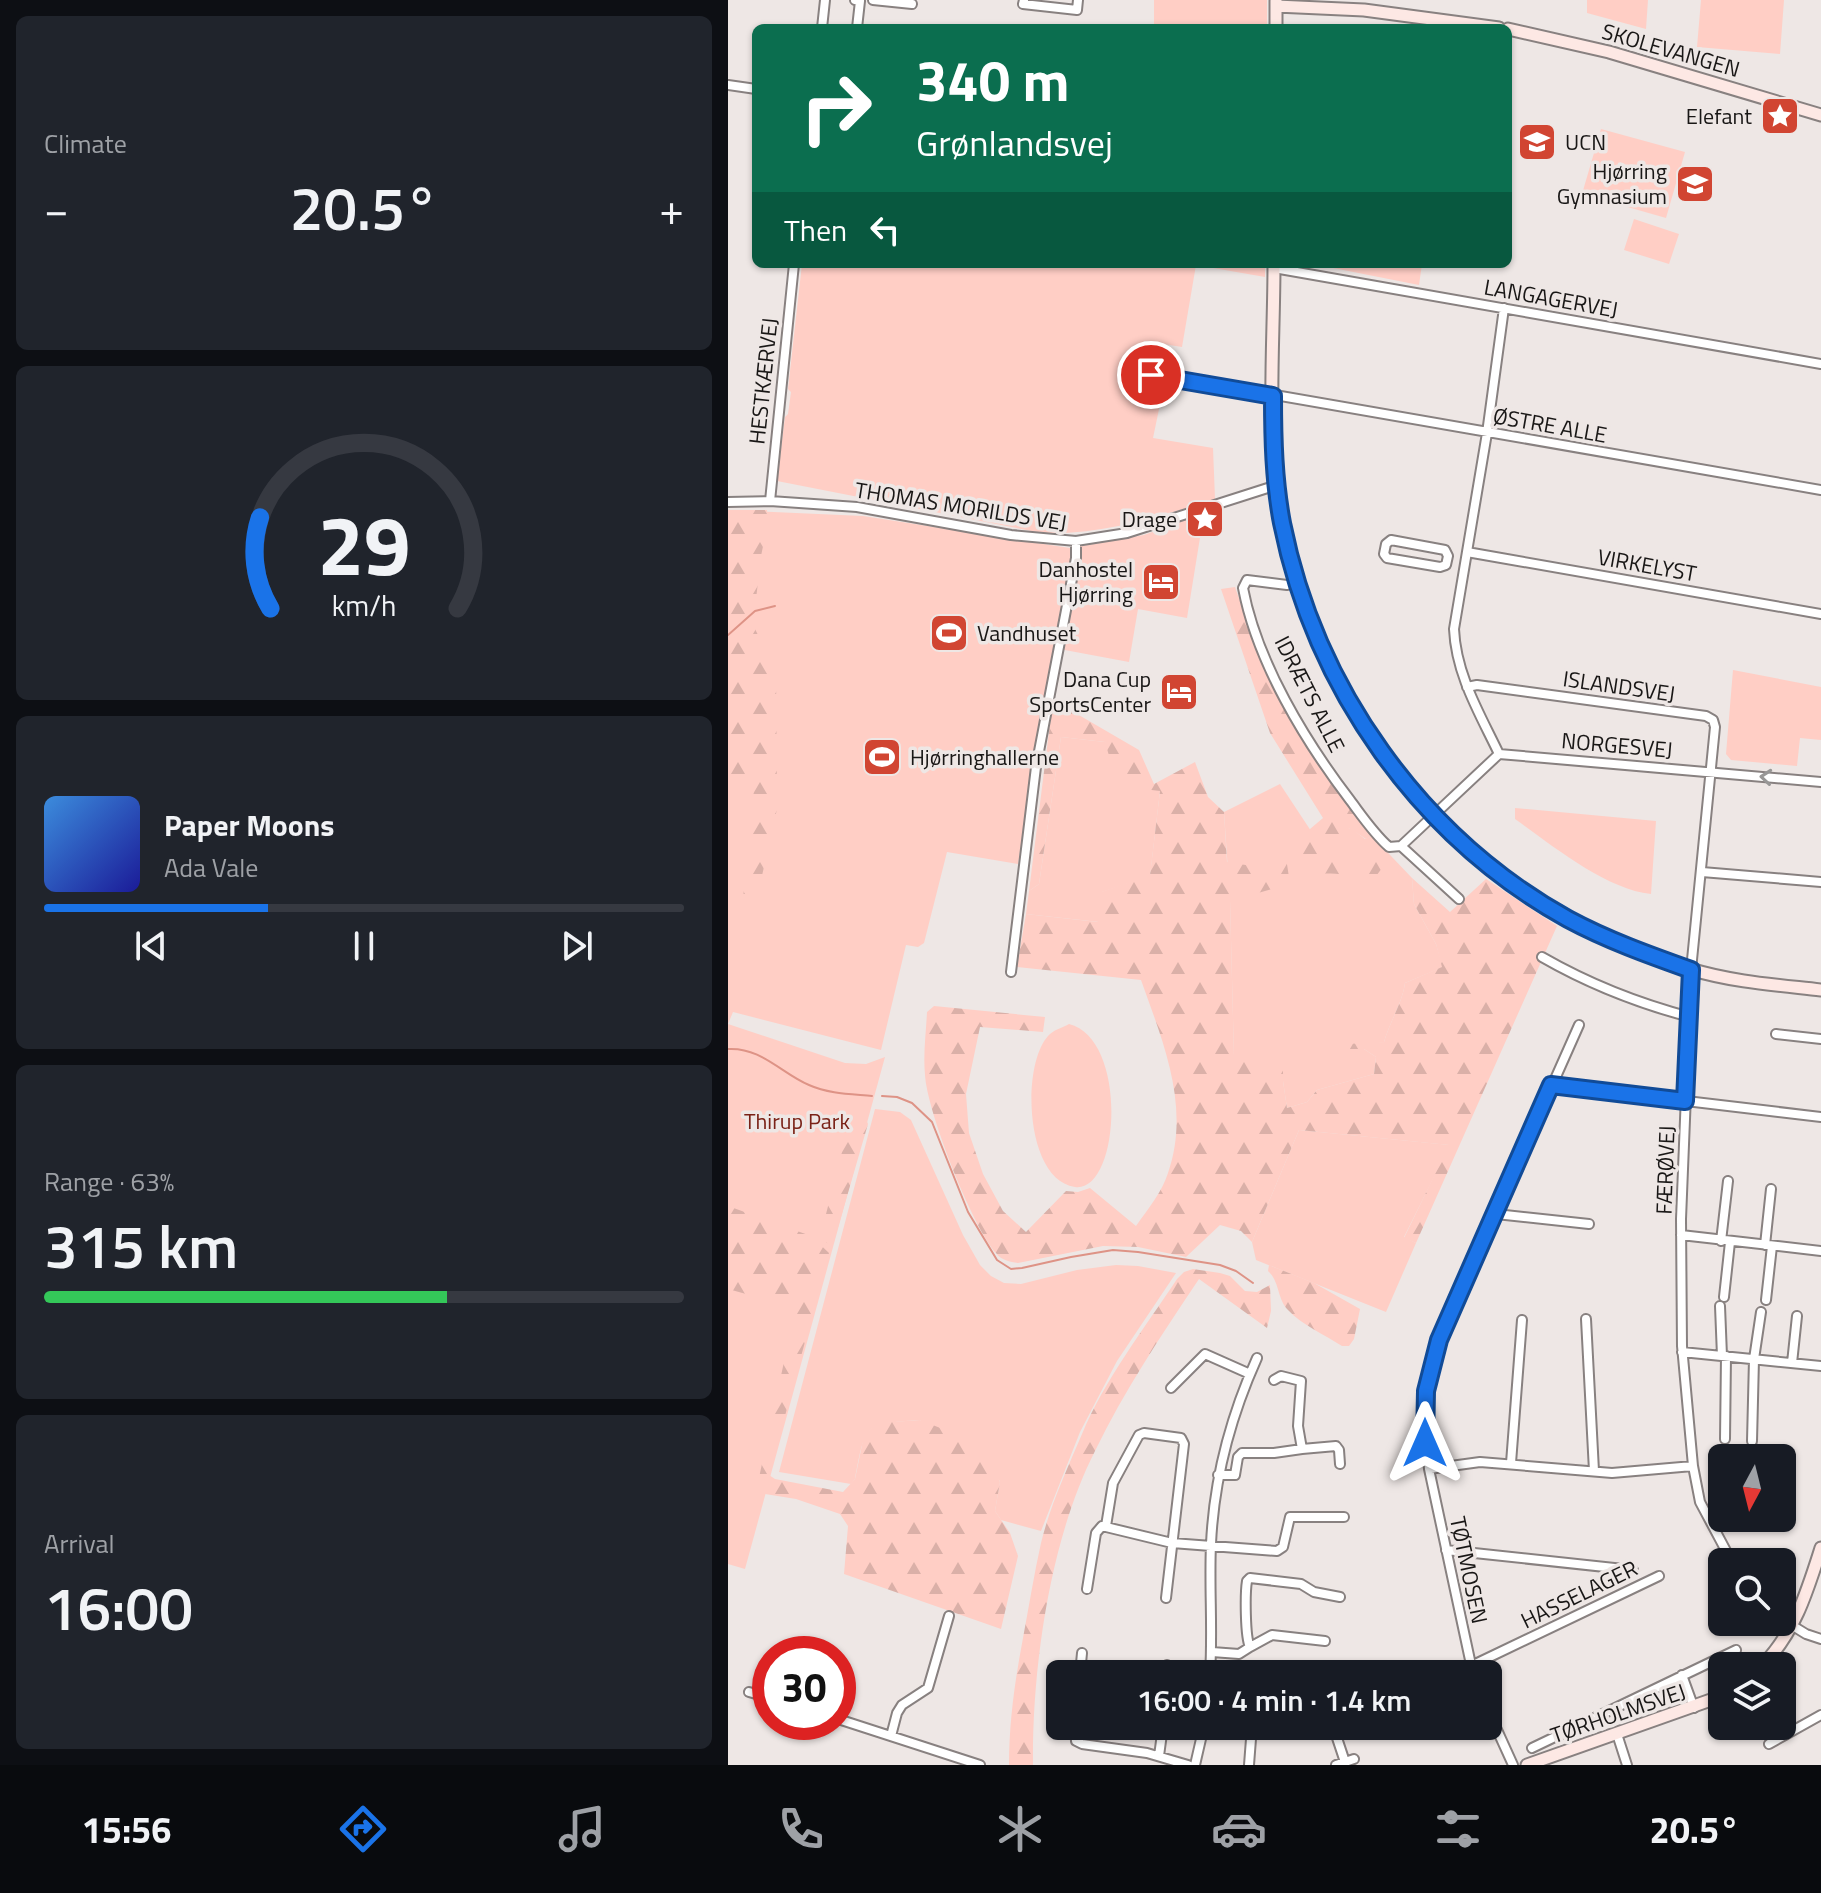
<!DOCTYPE html>
<meta charset="utf-8">
<style>
:root{--surface:#171b24;--page:#20242c;--text:#f1f3f6;--muted:#9ea1a6;--line:#363941;--accent:#1a73e8}
body{margin:0;font-family:"Titillium Web",sans-serif;background:var(--page);color:var(--text);height:100vh;display:flex;flex-direction:column;font-size:30px;white-space:nowrap}
*{box-sizing:border-box;margin:0}
p{font-size:26px;color:var(--muted)}
.icon{flex:none;width:44px;height:44px;fill:none;stroke:currentColor;stroke-width:2;stroke-linecap:round;stroke-linejoin:round}
.map{position:relative;flex:1;overflow:hidden}
.panel{display:flex;flex-direction:column;gap:16px;padding:16px;background:#0d0f14;width:728px}
.panel>*{flex:none}
.hud{position:absolute;left:24px;top:24px;width:760px;height:244px;border-radius:12px;box-shadow:0 2px 6px #0004;background:#0b6e4f;color:#fff;overflow:hidden}
.needle{width:52px;rotate:187deg}
.buttons{position:absolute;left:980px;top:1444px;display:grid;gap:16px}
.buttons a{display:grid;place-items:center;width:88px;height:88px;border-radius:12px;background:var(--surface);box-shadow:0 2px 6px #0004;font-size:40px}
.speed{position:absolute;left:24px;top:1636px;display:flex;gap:16px;font-size:40px;font-weight:700;text-align:center}
.speed>*{display:grid;place-content:center;width:104px;height:104px;border-radius:50%;background:var(--surface);box-shadow:0 2px 6px #0004;line-height:1}
.speed .limit{border:12px solid #d22;background:#fff;color:#111}
.pin{position:absolute;display:grid;place-items:center;width:68px;height:68px;color:#fff;margin:-34px;border:4px solid #fff;border-radius:50%;box-shadow:0 2px 8px #0007}
.me{position:absolute;width:88px;margin:-44px;rotate:0deg;stroke-linejoin:round;filter:drop-shadow(0 0 6px #0008)}
.turn{display:flex;align-items:center;gap:28px;height:168px;padding:0 32px;font-size:36px}
.turn .icon{width:104px;height:104px;stroke-width:2.5}
.turn b{display:block;font-size:56px;line-height:68px}
.then{display:flex;align-items:center;height:76px;padding:0 32px;background:#0003;gap:16px;font-size:30px}
.big{font-size:60px;font-weight:600;line-height:1.1}
.panel .tile{flex:1;display:flex;flex-direction:column;justify-content:center;gap:12px;min-width:0;padding:0 28px;border-radius:12px;background:var(--page)}
.panel .dial{align-items:center;gap:0}
.dial svg{height:208px;overflow:visible;fill:none;stroke:var(--line);stroke-width:7;stroke-linecap:round;text-anchor:middle}
.dial text{fill:var(--text);stroke:none}
.song{display:flex;align-items:center;gap:24px}
.cover{width:96px;height:96px;border-radius:12px;background:linear-gradient(135deg,hsl(210 70% 55%),hsl(240 70% 35%))}
.played{height:8px;border-radius:4px;background:linear-gradient(90deg,var(--accent) 35%,var(--line) 35%)}
.keys{display:flex;justify-content:space-around;direction:ltr}
.heat{display:flex;justify-content:space-between;align-items:center;font-size:44px;direction:ltr}
.charge{height:12px;border-radius:6px;background:linear-gradient(90deg,#34c759 63%,var(--line) 0)}
.trip{position:absolute;left:318px;top:1660px;width:456px;height:80px;border-radius:12px;background:var(--surface);box-shadow:0 2px 6px #0004;font-weight:600;line-height:80px;text-align:center}
.menu{display:flex;height:128px;justify-content:space-around;align-items:center;background:#090b0e;color:var(--muted)}
.menu .icon{width:56px;height:56px}
.menu .active{color:var(--accent)}
.menu b{font-size:36px;color:var(--text)}
main{display:flex;flex:1;min-height:0}
.map>svg:first-child{display:block}
.green{fill:#ffcec5}
.forest{fill:url(#forest-firs)}
.lines{fill:none;stroke-linecap:round;stroke-linejoin:round}
.stream{stroke:#de9386;stroke-width:2}
.street-casing{stroke:#888180;stroke-width:12}
.secondary-casing{stroke:#888180;stroke-width:15}
.street{stroke:#fff;stroke-width:8}
.secondary{stroke:#fde8e4;stroke-width:11}
.oneway{stroke:#989796}
.route-casing{stroke:#114b97;stroke-width:20}
.route{stroke:#1a73e8;stroke-width:14}
.labels{text-anchor:middle;stroke-width:7;stroke-linejoin:round;paint-order:stroke}
.street-label{font-size:22px;fill:#191716;stroke:#eee7e5}
.poi-label{font-size:22px;fill:#191716;stroke:#eee7e5;text-anchor:end}
.park-label{font-size:22px;fill:#7a2217;stroke:#eee7e5}
</style>
<main>
<section class="panel">
<div class="tile"><p>Climate</p>
<div class="heat"><a>−</a><b class="big">20.5°</b><a>+</a></div>
</div>
<div class="tile dial"><svg viewBox="0 0 100 80">
<path d="M14 69A42 42 0 1 1 86 69"/>
<path d="M14 69A42 42 0 0 1 10 34" stroke="#1a73e8"/>
<text x="50" y="56" font-size="32" font-weight="700">29</text>
<text x="50" y="72" font-size="11">km/h</text>
</svg></div>
<div class="tile">
<div class="song"><i class="cover"></i><div><b>Paper Moons</b><p>Ada Vale</p></div></div>
<div class="played"></div>
<div class="keys"><svg class="icon" aria-label="previous" viewBox="0 0 24 24"><path d="M18 5L8 12l10 7zM5 5v14"/></svg><svg class="icon" aria-label="pause" viewBox="0 0 24 24"><path d="M8 5v14M16 5v14"/></svg><svg class="icon" aria-label="next" viewBox="0 0 24 24"><path d="M6 5l10 7-10 7zM19 5v14"/></svg></div>
</div>
<div class="tile"><p>Range · 63%</p><b class="big">315 km</b><div class="charge"></div></div>
<div class="tile"><p>Arrival</p><b class="big">16:00</b></div>
</section>
<div class="map">
<svg width="1093" height="1765" viewBox="0 0 1093 1765">
<defs>
<pattern id="forest-firs" width="22" height="20" patternUnits="userSpaceOnUse" patternTransform="scale(2)"><rect width="22" height="20" fill="#ffcec5"/><path d="M5 1l3.5 6h-7zM16 11l3.5 6h-7z" fill="#dab0a8"/></pattern>
</defs>
<rect width="100%" height="100%" fill="#eee7e5"/>
<path class="green" d="M426 0H539V28H426Z
M859 0H920L918 29 859 13Z
M973 0H1056L1052 54 969 47Z
M873 129 957 152 938 218 854 194Z
M906 219 951 234 941 264 896 250Z
M74 264H537V277L468 265 454 347 416 341 411 368 414 370 412 381 436 385 425 438 485 448 487 499C430 517 375 535 314 533L49 481 57 417 60 414 63 392 60 389Z
M585 264H694L691 285Z
M0 510 135 516 342 548 416 535 476 513 459 618 410 609 401 662 326 648 290 864 219 852 196 943 190 947 178 945 153 1050 5 1012 0 1024Z
M1005 670 1093 687V740L1072 738 1069 766 1003 760 998 754Z
M333 737 377 742 432 791 422 876 374 892 371 922 298 914 301 891 311 884Z
M552 784 585 834 623 828 637 839 644 836 684 878 686 904 708 944 715 967 677 983C674 1004 662 1021 656 1042L619 1049H636L648 1057 646 1074 589 1090 579 1102 559 1108 555 1081V1056L506 1057 502 901 496 812Z
M787 808 928 821 923 894C877 889 824 845 787 819Z
M0 1024 117 1063 138 1064 157 1057 17 1569 0 1564Z
M341 1024C401 1039 392 1193 347 1187 297 1180 293 1066 320 1036 325 1030 334 1028 341 1024Z
M147 1109 172 1112 183 1120 235 1235 252 1265 263 1276 276 1283 293 1284 349 1270 388 1265 410 1266 448 1273 389 1361 352 1432 313 1531 273 1520 267 1511 272 1481 192 1420C135 1424 138 1423 127 1479L123 1484 51 1472Z
M571 1130 722 1145 676 1237 688 1243 658 1312 528 1260 524 1242Z"/>
<path class="forest" d="M0 510H39L40 522 33 556 25 625 48 671 49 809 29 898 14 909 27 778 0 775Z
M507 587C521 626 533 666 553 703 578 751 609 794 644 836L638 839 621 828 617 857 633 855 638 851 651 860 654 868 643 883C619 873 595 869 571 881L565 853 582 829 595 818 542 733 493 589Z
M325 700 411 750 426 784 467 762 480 797 496 812 499 862 530 867 533 859 557 851 562 884 502 901 506 1056 555 1055V1081L559 1108 579 1102 589 1090 646 1074 648 1057 636 1049H619V1044L656 1042C662 1021 674 1004 677 983L714 967 708 944 686 904 684 878 722 912 758 879 829 926 688 1243 676 1238 721 1145 571 1130 524 1242 513 1231 492 1225 458 1257 410 1247 375 1246 290 1263C282 1262 273 1260 268 1253 244 1226 199 1111 197 1075 195 1054 198 1033 199 1012L206 1006 317 1017 315 1032 252 1027 238 1094 241 1133 255 1174 275 1211 298 1232 338 1191 350 1192 362 1188 408 1226C420 1209 434 1192 440 1173 463 1107 435 1042 413 980L289 967 298 914 370 922 373 892 422 875 432 791 390 786 377 742 333 737 311 884 301 891Z
M130 1114 136 1115 140 1124 104 1248 95 1239 97 1218 122 1120Z
M0 1206 83 1236 101 1253 41 1475 47 1479 115 1492 127 1479 136 1435 149 1423 192 1420 235 1437 258 1451 272 1482 267 1511 282 1533 290 1556 273 1629 116 1574 120 1526 112 1514 68 1499 37 1494 29 1487 67 1311 54 1304 0 1289Z
M541 1265 586 1283 632 1309 626 1339 621 1346H614C597 1335 574 1325 560 1310 549 1299 552 1282 540 1271Z
M465 1269 492 1273 502 1276 517 1291 529 1292 542 1285 543 1311 539 1328 471 1279C434 1334 396 1391 367 1451 322 1539 304 1667 305 1765H281C281 1722 287 1680 295 1638 301 1606 306 1574 313 1543 322 1506 339 1469 354 1434 377 1379 416 1329 449 1279L456 1272Z"/>
<g class="lines">
<path class="stream" d="M0 635 27 611 47 606
M0 1049C33 1047 53 1073 81 1085 101 1094 123 1094 144 1096
M154 1096 169 1097 184 1103 204 1122 240 1212 269 1260 283 1269 294 1268 343 1257 385 1250 410 1252 492 1265 508 1271 525 1283"/>
<g class="street-casing">
<path id="street" d="M127 0 132 1 129 28
M145 0 184 4
M296 0 295 4 349 10 350 0
M94 28 97 0
M0 85 28 89
M546 268 1093 364
M421 373 1093 490
M42 501 66 264
M0 502 42 501 129 507 283 535 348 541 399 533 549 485
M663 540 717 550 720 556 718 565 712 567 659 558 656 554 658 544Z
M739 552 1093 614
M569 582 559 585 519 580 515 588C529 662 577 741 622 800 634 816 646 834 661 847L673 846 771 754 1093 782
M739 687 749 685 978 716 985 720 987 727 963 970 953 1219 954 1346 965 1466 972 1502 1004 1562
M771 754C752 714 728 675 726 629L759 433 776 308
M673 846 731 899
M974 872 1093 882
M814 957C861 984 909 1003 962 1017
M283 972 308 767 348 558V541
M1048 1034 1093 1039
M823 1085 1093 1117
M768 1214 861 1224
M953 1235 1093 1251
M993 1241 1000 1181
M1037 1245 1043 1189
M996 1297 1002 1242
M1038 1300 1044 1246
M992 1306 994 1356
M858 1319 866 1471
M954 1352 1093 1366
M1064 1363 1069 1316
M443 1388 477 1354 522 1374
M997 1439 998 1356
M1024 1441 1026 1359 1033 1312
M574 1449 608 1446 611 1450 612 1464
M783 1463 794 1320
M701 1469 752 1462 884 1473 965 1466
M490 1475H507L510 1457 514 1453H546L574 1449 570 1426 573 1381 553 1376 546 1380
M378 1526 385 1483 411 1435 416 1433 453 1438 456 1444 438 1598
M718 1550 905 1570
M359 1589 368 1533 374 1526 444 1543 549 1551 555 1547 562 1517H616
M1065 1626 1078 1634 1093 1639
M522 1647 544 1635 597 1641
M484 1652 511 1654 522 1647C517 1637 517 1593 519 1581L522 1578 573 1584 586 1592 612 1597
M743 1666 931 1576
M352 1674 354 1653
M439 1674V1665
M482 1674C485 1631 481 1587 483 1544 486 1478 502 1418 529 1358
M745 1674 701 1469C695 1424 698 1384 711 1340L851 1025
M954 1675 966 1708
M21 1692 42 1698
M760 1710 785 1765
M110 1719 252 1765
M347 1726 348 1741 354 1744 419 1753 460 1765
M605 1726 617 1762
M889 1734 899 1765
M163 1736 169 1713 174 1705 200 1688 221 1616
M1041 1744 1093 1715
M804 1748 1008 1650
M431 1756 435 1726
M467 1765 476 1726
M521 1765 524 1726
M608 1765 626 1759"/>
</g>
<g class="secondary-casing">
<path id="secondary" d="M548 1V28
M548 6 636 10 771 28
M780 29 881 52 1093 115
M546 264C546 350 537 439 555 524 597 734 754 910 962 969 1004 982 1049 985 1093 990
M1034 1666C1067 1632 1079 1592 1093 1548
M799 1765 994 1696"/>
</g>
<use href="#street" class="street"/>
<use href="#secondary" class="secondary"/>
</g>
<defs><path id="oneway-chevron" d="M-2-3.5L2.5 0L-2 3.5" fill="none" stroke-width="1.6" stroke-linecap="round" stroke-linejoin="round" transform="scale(2)"/></defs>
<use class="oneway" href="#oneway-chevron" transform="translate(1038 777) rotate(-175)"/>
<g class="lines">
<g class="route-casing">
<path id="route" d="M423 375 545 396C545 439 546 481 554 523 587 688 692 837 840 919 879 940 921 955 963 970L957 1101 823 1085 711 1340 698 1391 697 1443"/>
</g>
<use href="#route" class="route"/>
</g>
<defs>
<g id="sight-square" transform="scale(2)"><rect x="-9" y="-9" width="18" height="18" rx="4" fill="#d14532" stroke="#eee7e5"/><path d="M0-6L1.8-2.2L6-1.7L2.9 1.2L3.7 5.4L0 3.3L-3.7 5.4L-2.9 1.2L-6-1.7L-1.8-2.2Z" fill="#fff"/></g>
<g id="university-square" transform="scale(2)"><rect x="-9" y="-9" width="18" height="18" rx="4" fill="#d14532" stroke="#eee7e5"/><path d="M0-5L7-2L0 1L-7-2ZM-4 1L0 2.5L4 1V4Q0 6-4 4Z" fill="#fff"/></g>
<g id="school-square" transform="scale(2)"><rect x="-9" y="-9" width="18" height="18" rx="4" fill="#d14532" stroke="#eee7e5"/><path d="M0-5L7-2L0 1L-7-2ZM-4 1L0 2.5L4 1V4Q0 6-4 4Z" fill="#fff"/></g>
<g id="hotel-square" transform="scale(2)"><rect x="-9" y="-9" width="18" height="18" rx="4" fill="#d14532" stroke="#eee7e5"/><path d="M-6-4.5h1.5V1H6V5H4.5V3h-9V5H-6ZM-4 0a1.8 1.8 0 1 1 3.6 0ZM.5 0V-2.5h3Q6-2.5 6 0Z" fill="#fff"/></g>
<g id="stadium-square" transform="scale(2)"><rect x="-9" y="-9" width="18" height="18" rx="4" fill="#d14532" stroke="#eee7e5"/><path d="M0-5a6.5 5 0 1 0 0 10a6.5 5 0 1 0 0-10ZM-3.5-1.8h7v3.6h-7Z" fill="#fff"/></g>
</defs>
<g fill-rule="evenodd">
<use href="#sight-square" x="1052" y="116"/>
<use href="#university-square" x="809" y="142"/>
<use href="#school-square" x="967" y="184"/>
<use href="#sight-square" x="477" y="519"/>
<use href="#hotel-square" x="433" y="582"/>
<use href="#stadium-square" x="221" y="633"/>
<use href="#hotel-square" x="451" y="692"/>
<use href="#stadium-square" x="154" y="757"/>
</g>
<g class="labels">
<g class="street-label">
<text transform="translate(943 50) rotate(16)" y="8">SKOLEVANGEN</text>
<text transform="translate(823 298) rotate(10)" y="8">LANGAGERVEJ</text>
<text transform="translate(35 381) rotate(-84)" y="8">HESTKÆRVEJ</text>
<text transform="translate(822 425) rotate(10)" y="8">ØSTRE ALLE</text>
<text transform="translate(233 506) rotate(9)" y="8">THOMAS MORILDS VEJ</text>
<text transform="translate(919 565) rotate(10)" y="8">VIRKELYST</text>
<text transform="translate(891 686) rotate(8)" y="8">ISLANDSVEJ</text>
<text transform="translate(582 694) rotate(63)" y="8">IDRÆTS ALLE</text>
<text transform="translate(889 745) rotate(5)" y="8">NORGESVEJ</text>
<text transform="translate(937 1170) rotate(-88)" y="8">FÆRØVEJ</text>
<text transform="translate(741 1570) rotate(78)" y="8">TØTMOSEN</text>
<text transform="translate(851 1594) rotate(-26)" y="8">HASSELAGER</text>
<text transform="translate(890 1713) rotate(-19)" y="8">TØRHOLMSVEJ</text>
</g>
<g class="poi-label">
<text x="1024" y="124">Elefant</text>
<text x="837" y="150" text-anchor="start">UCN</text>
<text x="939" y="179">Hjørring<tspan x="939" dy="25">Gymnasium</tspan></text>
<text x="449" y="527">Drage</text>
<text x="405" y="577">Danhostel<tspan x="405" dy="25">Hjørring</tspan></text>
<text x="249" y="641" text-anchor="start">Vandhuset</text>
<text x="423" y="687">Dana Cup<tspan x="423" dy="25">SportsCenter</tspan></text>
<text x="182" y="765" text-anchor="start">Hjørringhallerne</text>
</g>
<g class="park-label">
<text x="69" y="1129">Thirup Park</text>
</g>
</g>
</svg>
<div class="buttons">
<a><svg class="needle" viewBox="-14 -14 28 28"><path d="M0-13l5 13h-10z" fill="#e53935"/><path d="M0 13l5-13h-10z" fill="#9ea1a6"/></svg></a>
<a><svg class="icon" aria-label="search" viewBox="0 0 24 24"><circle cx="10" cy="10" r="6"/><path d="M15 15l6 6"/></svg></a>
<a><svg class="icon" aria-label="layers" viewBox="0 0 24 24"><path d="M12 4l9 5-9 5-9-5zM3 14l9 5 9-5"/></svg></a>
</div>
<div class="speed"><div class="limit">30</div></div>
<div class="pin" style="left:423px;top:375px;background:#d93025"><svg class="icon" aria-label="arrive" viewBox="0 0 24 24"><path d="M6 21V4h12l-3 4 3 4H6"/></svg></div>
<svg class="me" style="left:697px;top:1443px" viewBox="-20 -20 40 40"><path d="M0-17L14 15 0 8-14 15z" fill="#1a73e8" stroke="#fff" stroke-width="4"/></svg>
<div class="trip">16:00 · 4 min · 1.4 km</div>
<div class="hud">
<div class="turn"><svg class="icon" aria-label="right" viewBox="0 0 24 24"><path d="M7 20v-9h11M14 6l5 5-5 5"/></svg><div><b>340 m</b>Grønlandsvej</div></div>
<div class="then">Then<svg class="icon" aria-label="left" viewBox="0 0 24 24"><path d="M17 20v-9H6M10 6l-5 5 5 5"/></svg></div>
</div>
</div>
</main>
<nav class="menu">
<b>15:56</b>
<svg class="icon active" aria-label="directions" viewBox="0 0 24 24"><path d="M12 3l9 9-9 9-9-9zM9 14v-3h6M13 9l2 2-2 2"/></svg>
<svg class="icon" aria-label="music" viewBox="0 0 24 24"><path d="M9 18V5l10-2v13"/><circle cx="6" cy="18" r="3"/><circle cx="16" cy="16" r="3"/></svg>
<svg class="icon" aria-label="phone" viewBox="0 0 24 24"><path d="M5 4h4l2 5-3 2q2 4 5 5l2-3 5 2v4C11 20 4 13 5 4z"/></svg>
<svg class="icon" aria-label="climate" viewBox="0 0 24 24"><path d="M12 3v18M4 7l16 10M4 17L20 7"/></svg>
<svg class="icon" aria-label="car" viewBox="0 0 24 24"><path d="M5 17H2v-5l4-1 3-4h7l3 4 3 1v5h-3M9 17h6M6 11h13"/><circle cx="7" cy="17" r="2"/><circle cx="17" cy="17" r="2"/></svg>
<svg class="icon" aria-label="filters" viewBox="0 0 24 24"><path d="M4 7h16M4 17h16"/><circle cx="9" cy="7" r="2"/><circle cx="15" cy="17" r="2"/></svg>
<b>20.5°</b>
</nav>
